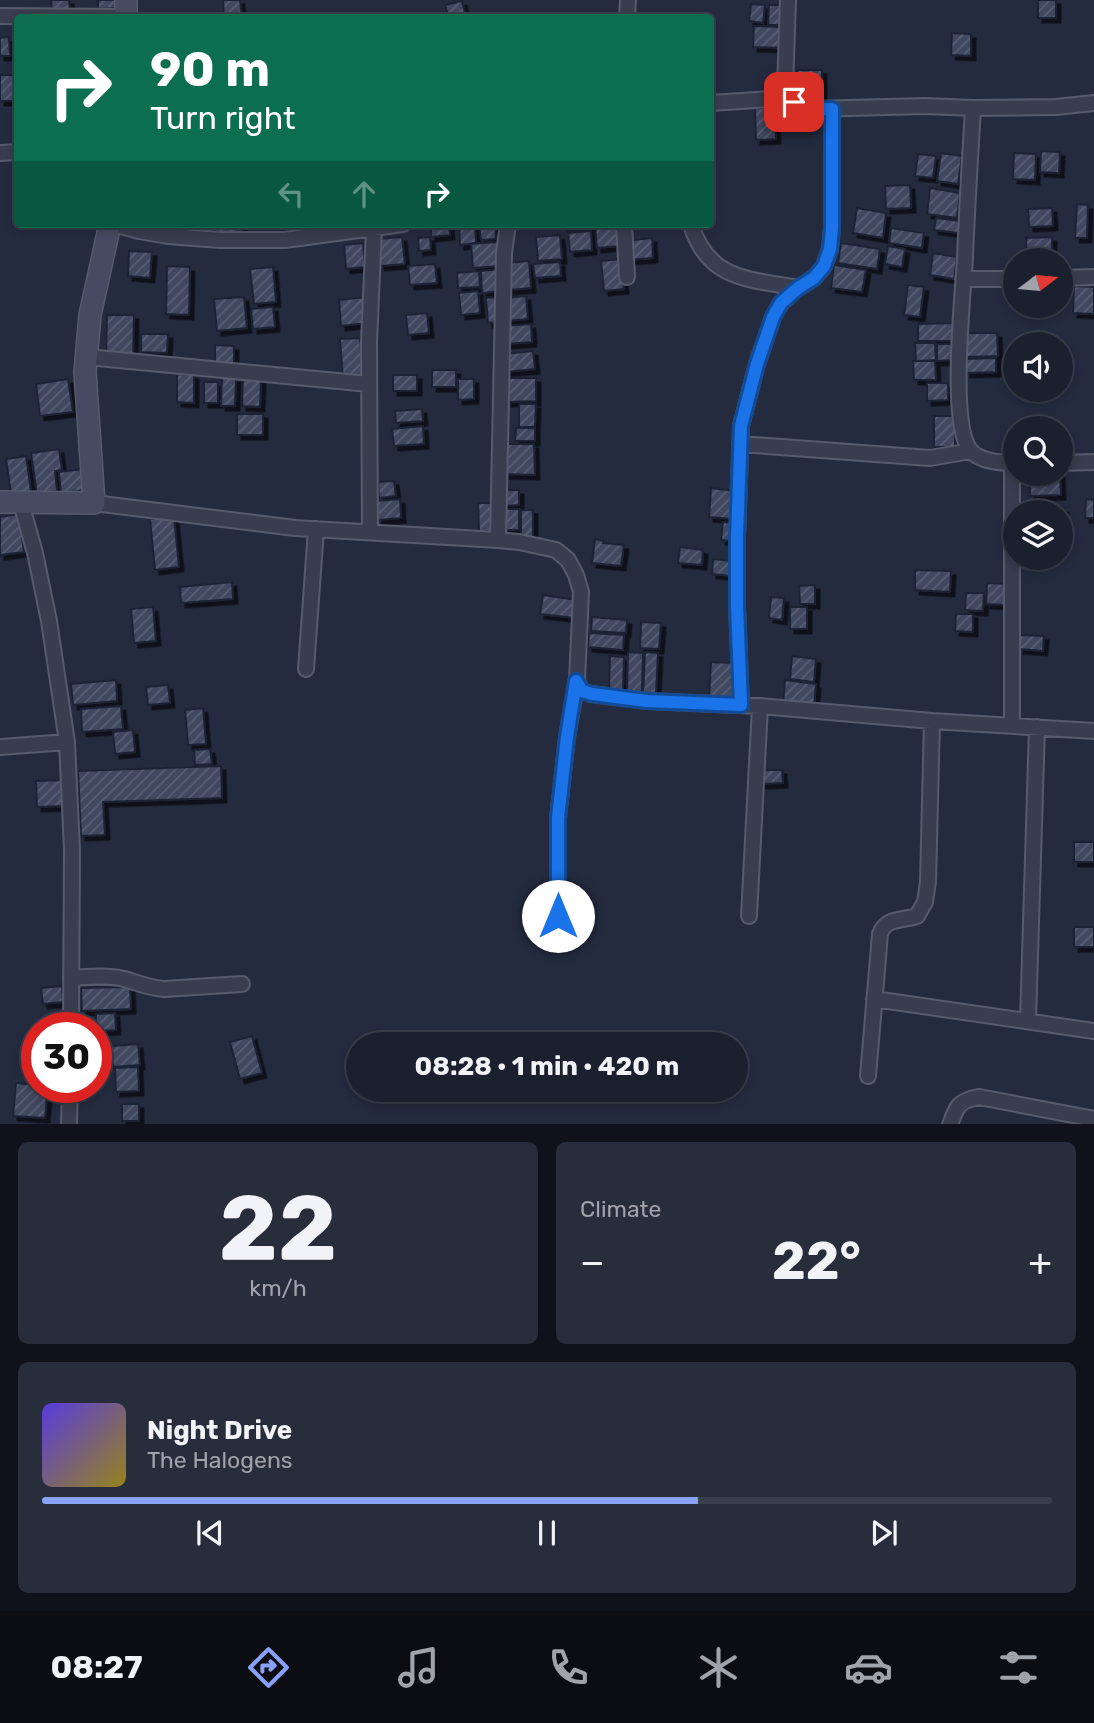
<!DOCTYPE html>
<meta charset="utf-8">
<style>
:root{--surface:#1b202f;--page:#282d3b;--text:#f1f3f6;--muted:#a0a3aa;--line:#393e4b;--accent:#89a1f9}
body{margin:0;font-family:Rubik,sans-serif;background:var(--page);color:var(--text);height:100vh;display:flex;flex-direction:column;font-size:26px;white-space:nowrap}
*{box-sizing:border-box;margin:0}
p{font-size:23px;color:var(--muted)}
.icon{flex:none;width:38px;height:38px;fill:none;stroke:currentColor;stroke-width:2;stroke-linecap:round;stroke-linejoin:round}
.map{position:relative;height:1124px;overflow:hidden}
.details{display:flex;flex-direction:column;gap:18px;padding:18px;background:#0f121a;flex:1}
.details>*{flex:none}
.guide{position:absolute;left:14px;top:14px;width:700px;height:214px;border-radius:7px;box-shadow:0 4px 10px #0003,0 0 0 2px var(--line);background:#0b6e4f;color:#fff;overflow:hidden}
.needle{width:46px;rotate:74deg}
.controls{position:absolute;left:1003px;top:248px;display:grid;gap:14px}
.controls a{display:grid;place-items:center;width:70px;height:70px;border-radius:50%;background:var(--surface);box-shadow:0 4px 10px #0003,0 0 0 2px var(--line);font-size:35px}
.speed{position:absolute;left:21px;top:1012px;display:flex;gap:14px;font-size:35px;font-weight:700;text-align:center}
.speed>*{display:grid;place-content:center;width:91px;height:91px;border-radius:50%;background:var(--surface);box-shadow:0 4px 10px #0003,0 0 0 2px var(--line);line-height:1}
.speed .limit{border:10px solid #d22;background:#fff;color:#111}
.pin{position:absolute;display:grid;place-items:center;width:60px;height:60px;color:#fff;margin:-30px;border-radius:14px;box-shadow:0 4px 10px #0006}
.me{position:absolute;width:77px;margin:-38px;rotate:0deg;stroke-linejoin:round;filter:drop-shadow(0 0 5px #0008)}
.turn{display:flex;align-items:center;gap:24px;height:147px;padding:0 21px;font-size:32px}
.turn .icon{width:91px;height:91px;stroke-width:2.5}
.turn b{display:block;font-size:49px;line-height:60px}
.lanes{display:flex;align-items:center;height:66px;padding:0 21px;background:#0003;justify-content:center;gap:35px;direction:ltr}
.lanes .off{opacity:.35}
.big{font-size:52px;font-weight:700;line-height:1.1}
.details .widget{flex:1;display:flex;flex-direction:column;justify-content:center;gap:10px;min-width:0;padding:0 24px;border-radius:10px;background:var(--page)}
.details .dial{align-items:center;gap:0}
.dial b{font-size:91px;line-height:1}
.song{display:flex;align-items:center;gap:21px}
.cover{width:84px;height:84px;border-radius:10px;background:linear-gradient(135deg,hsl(250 70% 55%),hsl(50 70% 35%))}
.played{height:7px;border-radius:4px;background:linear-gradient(90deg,var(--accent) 65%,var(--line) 65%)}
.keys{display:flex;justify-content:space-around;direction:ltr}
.heat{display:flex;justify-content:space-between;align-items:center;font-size:38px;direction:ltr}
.details .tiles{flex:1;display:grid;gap:18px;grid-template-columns:1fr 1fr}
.widget:last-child{grid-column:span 2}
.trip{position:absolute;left:346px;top:1032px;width:402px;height:70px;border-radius:35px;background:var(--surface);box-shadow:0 4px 10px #0003,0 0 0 2px var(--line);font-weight:700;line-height:70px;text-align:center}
.tab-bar{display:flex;height:112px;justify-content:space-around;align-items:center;background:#0b0d13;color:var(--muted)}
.tab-bar .icon{width:49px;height:49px}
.tab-bar .selected{color:var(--accent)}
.tab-bar b{font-size:32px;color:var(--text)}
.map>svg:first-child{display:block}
.building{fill:url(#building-hatch);stroke:#1f2436;stroke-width:2;filter:url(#shadow)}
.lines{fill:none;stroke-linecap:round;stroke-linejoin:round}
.street-casing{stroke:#565b6d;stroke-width:18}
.secondary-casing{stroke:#565b6d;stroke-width:24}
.street{stroke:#383d4f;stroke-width:14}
.secondary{stroke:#464b62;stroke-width:21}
.route-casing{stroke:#114b97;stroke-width:18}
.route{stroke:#1a73e8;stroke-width:12}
</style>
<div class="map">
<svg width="1094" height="1125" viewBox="0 0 1094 1125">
<defs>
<pattern id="building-hatch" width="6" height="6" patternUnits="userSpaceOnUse" patternTransform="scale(1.75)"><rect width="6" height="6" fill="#40475f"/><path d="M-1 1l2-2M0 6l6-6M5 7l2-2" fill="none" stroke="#595f75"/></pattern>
<filter id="shadow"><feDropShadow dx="4.5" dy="4.5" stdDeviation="0" flood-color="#0009"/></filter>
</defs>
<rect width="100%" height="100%" fill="#242b3f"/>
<path class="building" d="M51 0H69L70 15H52Z
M98 0H118V8L98 9Z
M223 0H240L242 18H224Z
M1038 0H1056V18H1038Z
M462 1 466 17 449 18 445 5Z
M751 4 765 5 763 23 749 21Z
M769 5H783L782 25H768Z
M754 26 781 27 780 48 753 47Z
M952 33 971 34V56L951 55Z
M9 37 10 56H0V38Z
M797 70H822V99L798 100Z
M0 75H16L17 101H0Z
M755 108H775L776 139 756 140Z
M1041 151 1060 152 1059 173 1040 172Z
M941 153 962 156 958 184 937 181Z
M1014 153 1036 154 1035 180 1013 179Z
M918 154 936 156 933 178 915 176Z
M910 185 911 208 886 209 885 186Z
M930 188 960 193 957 218 927 214Z
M1077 204 1088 205 1087 238H1075Z
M857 208 886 213 883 238 853 233Z
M1052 208 1053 226 1029 227 1028 209Z
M936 218 960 221 958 233 934 230Z
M215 224H242L243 231 215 234Z
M294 224H314L315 233 295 235Z
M431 224H449L450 235 431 237Z
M459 224H475L476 243 460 245Z
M479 224H495L496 239 481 240Z
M567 224H591L592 229 567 231Z
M619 224 621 246 597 248 595 226Z
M891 228 924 233 922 248 889 243Z
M591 231 592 250 570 252 568 233Z
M560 235 562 259 538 261 536 237Z
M402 237 405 264 380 266 377 239Z
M430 237 431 250 419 251 418 238Z
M1052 237V261H1027L1026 238Z
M652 238 653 258 627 260 625 241Z
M498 242 500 266 473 268 471 244Z
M363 243 365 267 346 269 344 245Z
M841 243 880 249 877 269 838 263Z
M888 246 905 249 902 267 885 264Z
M129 251 152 252 150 278 128 276Z
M933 253 957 257 954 279 930 275Z
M622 259 624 289 604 291 601 261Z
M529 261 531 288 509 290 507 263Z
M560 262 561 276 535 278 533 264Z
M435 264 437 283 410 285 408 266Z
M834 265 866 270 862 292 831 288Z
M167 266 190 267 189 315 166 314Z
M273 267 276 302 254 304 250 269Z
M502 269V291L482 293 481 271Z
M479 271 480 287 458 288 457 273Z
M908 285 924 287 920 317 904 315Z
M1074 286 1094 287V314L1073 313Z
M478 291 480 313 461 315 459 293Z
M526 296 528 319 506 321 504 298Z
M244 297 247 328 217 331 214 299Z
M365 297 367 323 341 326 339 300Z
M499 297 501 322 488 323 486 298Z
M273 307 275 327 253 329 251 309Z
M427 313 429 333 408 335 406 315Z
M107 315H134L133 356 106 355Z
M956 323V341H918V324Z
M531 324 532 342 507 344 506 326Z
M966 333H997L998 356 966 357Z
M141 334H168L167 353 141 352Z
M360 338 364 378 343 380 340 339Z
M915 343H935L936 360 916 361Z
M937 344H953V360L937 361Z
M215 345 234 346V366H215Z
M533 351 535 369 505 372 503 354Z
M996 358V372L966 373V359Z
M913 361H935L936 380H914Z
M432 370H456V387H432Z
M177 374 194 375V403L177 402Z
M393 375H417V391H393Z
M222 377 236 378 235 406H221Z
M507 378H536V401L507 402Z
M68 379 73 412 40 416 36 384Z
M243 379H261L260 407 242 406Z
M458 379H474V399L458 400Z
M204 382H218V403H204Z
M927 383H948V400L927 401Z
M519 404H536L535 427H519Z
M422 409 423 421 396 423 395 411Z
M237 414H263V435H237Z
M934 416H955V447H934Z
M423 426 424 444 394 446 392 429Z
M516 428H535V441H515Z
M505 444H534L535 475 505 474Z
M59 449 62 470 55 471 57 491 37 494 31 453Z
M26 456 32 498 12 501 6 459Z
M84 469 87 490 61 493 59 472Z
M1030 474H1060L1061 495 1030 496Z
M394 481 396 496 379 498 378 482Z
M711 488 736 491 733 519 709 517Z
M504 490H519V505L504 506Z
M400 499 401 518 378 520 377 501Z
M1086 499 1094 500V518H1085Z
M478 503H497V531H479Z
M1064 508V525H1060V513H1023V509Z
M502 509H519V530H502Z
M521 510H533V538H521Z
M19 514 24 552 0 555V517Z
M174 517 179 567 155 570 150 519Z
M723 522 733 523 731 541 721 540Z
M595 539 604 541 603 543 624 545 621 566 592 563Z
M680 547 703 550 702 565 678 563Z
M713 559 733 561 732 576 712 574Z
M915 570 951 571 950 592 915 590Z
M232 582 233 599 181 603 180 587Z
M987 583 1009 584 1007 605 986 604Z
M815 585V604H800L799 586Z
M966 593H984L983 611 965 610Z
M543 595 577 600 575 618 540 614Z
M771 597 784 598 782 620 769 618Z
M153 607 156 641 134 643 131 609Z
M790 607H807V629H790Z
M956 614H973V632L955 631Z
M592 617 627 620 626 633 591 631Z
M641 622 661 623 659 649 640 648Z
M589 633 624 635 623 650 588 647Z
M1020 635 1044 636 1043 651 1019 649Z
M628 652 643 653 642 693 627 692Z
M645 652 658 653 656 693H643Z
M610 656 624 657 623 690H609Z
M792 656 816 659 814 682 790 679Z
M711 662 736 663 735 698 709 697Z
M116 680 117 701 73 705 71 684Z
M785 680 816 684 814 707 783 704Z
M168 685 170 703 148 705 146 687Z
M121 706 123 729 82 732 81 709Z
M203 708 206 744 188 745 185 710Z
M133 730 135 752 115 754 113 732Z
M210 749 212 764 195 765 194 750Z
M221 766 222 798 103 802 105 835 81 836 78 771Z
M760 770H782L783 783 761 784Z
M63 780 64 806 37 807 36 781Z
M1074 842H1094V862H1074Z
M1074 927H1094V947H1074Z
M62 986 63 1002 43 1004 41 988Z
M130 987 131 1009 82 1011 81 988Z
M115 1013 116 1030 96 1031V1014Z
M252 1036 262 1073 240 1079 230 1042Z
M138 1044 140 1065 113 1067 112 1046Z
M109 1045 110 1062 96 1063V1046Z
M138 1067 139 1091 116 1092 115 1068Z
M16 1083 37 1085V1087H48L45 1118 13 1116Z
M122 1104H139V1121H122Z"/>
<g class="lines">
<g class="street-casing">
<path id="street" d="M788 0 785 90 787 98 811 109 925 106 973 108 1056 107 1094 103
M0 16 126 17
M627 18 628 0
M710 103 787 98
M973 108C970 158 967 208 965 258 963 295 949 423 970 450 980 462 1001 463 1015 463
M0 153 18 152
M114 224 139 231 168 236 220 240H285L403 224
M624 224 627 277
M691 224C707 280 749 279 798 288
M1060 278 1094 277
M963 279H1015
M87 357 369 384
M740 444 930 458 971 451
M1060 463 1094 462
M21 503 35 553 49 621 67 742 72 850 71 1027
M94 503 295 528 498 540 519 542 556 550 568 560 576 575 581 592 577 681 582 691 591 694 647 701 760 706 932 721 1094 731
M370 532 369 342 374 228
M498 540 504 253 508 224
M306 669 316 529
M741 705 737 606V537L741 426 757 364 773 317 781 303 798 288 814 278 824 266 830 249 832 228V109
M1012 726V463
M0 747 67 742
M558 916V818L567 737 577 681
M749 916 760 706
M71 978C89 977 107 975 124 979 138 983 150 988 164 989L242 984
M874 999 1094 1031
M1028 1021 1037 727
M868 1076 880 934C886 917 902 921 917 916L925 902 928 882 932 721
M69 1125 70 1087
M950 1125C957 1106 958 1101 979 1097L1094 1119"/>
</g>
<g class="secondary-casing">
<path id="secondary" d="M126 18V0
M0 502 94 503 85 372 90 315 110 224"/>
</g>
<use href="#street" class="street"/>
<use href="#secondary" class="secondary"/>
</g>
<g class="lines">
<g class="route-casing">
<path id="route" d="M558 916V818L567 737 576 681 582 691 592 694 647 701 741 705 737 606V537L741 426 757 364 773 317 781 303 798 288 814 278 824 266 830 249 832 228V109H811L794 102"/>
</g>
<use href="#route" class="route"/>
</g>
</svg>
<div class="controls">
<a><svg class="needle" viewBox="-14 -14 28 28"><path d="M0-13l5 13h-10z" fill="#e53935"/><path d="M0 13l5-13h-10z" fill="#a0a3aa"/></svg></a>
<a><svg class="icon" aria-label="sound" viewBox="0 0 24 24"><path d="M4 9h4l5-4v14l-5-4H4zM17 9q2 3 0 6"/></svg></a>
<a><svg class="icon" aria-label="search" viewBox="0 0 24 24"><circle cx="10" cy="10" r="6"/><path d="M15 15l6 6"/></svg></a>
<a><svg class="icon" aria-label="layers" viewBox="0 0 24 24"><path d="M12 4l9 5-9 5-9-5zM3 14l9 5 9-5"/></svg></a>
</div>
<div class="speed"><div class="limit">30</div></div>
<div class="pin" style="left:794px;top:102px;background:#d93025"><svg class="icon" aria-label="arrive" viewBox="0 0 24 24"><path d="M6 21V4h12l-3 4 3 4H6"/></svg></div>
<svg class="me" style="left:558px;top:916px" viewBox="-20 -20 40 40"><circle r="19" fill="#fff"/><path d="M0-13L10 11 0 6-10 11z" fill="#1a73e8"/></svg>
<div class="trip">08:28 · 1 min · 420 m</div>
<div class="guide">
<div class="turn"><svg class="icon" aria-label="right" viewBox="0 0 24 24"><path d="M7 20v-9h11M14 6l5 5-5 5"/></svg><div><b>90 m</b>Turn right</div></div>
<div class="lanes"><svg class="icon off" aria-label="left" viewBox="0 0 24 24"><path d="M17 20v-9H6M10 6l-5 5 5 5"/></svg><svg class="icon off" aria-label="ahead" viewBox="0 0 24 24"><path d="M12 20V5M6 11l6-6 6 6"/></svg><svg class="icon" aria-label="right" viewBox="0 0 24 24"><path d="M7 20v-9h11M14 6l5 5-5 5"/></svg></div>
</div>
</div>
<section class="details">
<div class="tiles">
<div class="widget dial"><b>22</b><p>km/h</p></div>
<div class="widget"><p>Climate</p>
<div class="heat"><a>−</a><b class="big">22°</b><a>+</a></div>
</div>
<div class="widget">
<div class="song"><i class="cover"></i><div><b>Night Drive</b><p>The Halogens</p></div></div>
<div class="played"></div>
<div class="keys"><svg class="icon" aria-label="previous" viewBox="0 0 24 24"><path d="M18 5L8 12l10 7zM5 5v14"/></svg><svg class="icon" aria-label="pause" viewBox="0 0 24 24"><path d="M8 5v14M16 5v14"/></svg><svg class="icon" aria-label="next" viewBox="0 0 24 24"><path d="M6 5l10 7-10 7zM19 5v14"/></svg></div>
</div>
</div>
</section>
<nav class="tab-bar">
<b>08:27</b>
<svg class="icon selected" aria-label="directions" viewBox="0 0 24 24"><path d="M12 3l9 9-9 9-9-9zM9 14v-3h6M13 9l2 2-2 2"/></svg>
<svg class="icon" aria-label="music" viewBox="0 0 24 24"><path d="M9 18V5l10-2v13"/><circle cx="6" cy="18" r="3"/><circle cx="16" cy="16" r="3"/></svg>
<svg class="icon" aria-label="phone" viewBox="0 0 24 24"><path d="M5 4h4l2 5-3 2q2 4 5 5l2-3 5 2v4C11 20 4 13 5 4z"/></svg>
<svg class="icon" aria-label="climate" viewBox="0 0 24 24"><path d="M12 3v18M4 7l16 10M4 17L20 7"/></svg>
<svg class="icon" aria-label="car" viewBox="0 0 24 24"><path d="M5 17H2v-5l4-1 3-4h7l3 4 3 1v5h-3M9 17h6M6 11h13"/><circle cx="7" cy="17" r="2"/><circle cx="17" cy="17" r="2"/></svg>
<svg class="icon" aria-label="filters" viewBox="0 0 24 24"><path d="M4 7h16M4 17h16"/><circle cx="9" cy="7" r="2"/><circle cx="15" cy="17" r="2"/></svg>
</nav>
